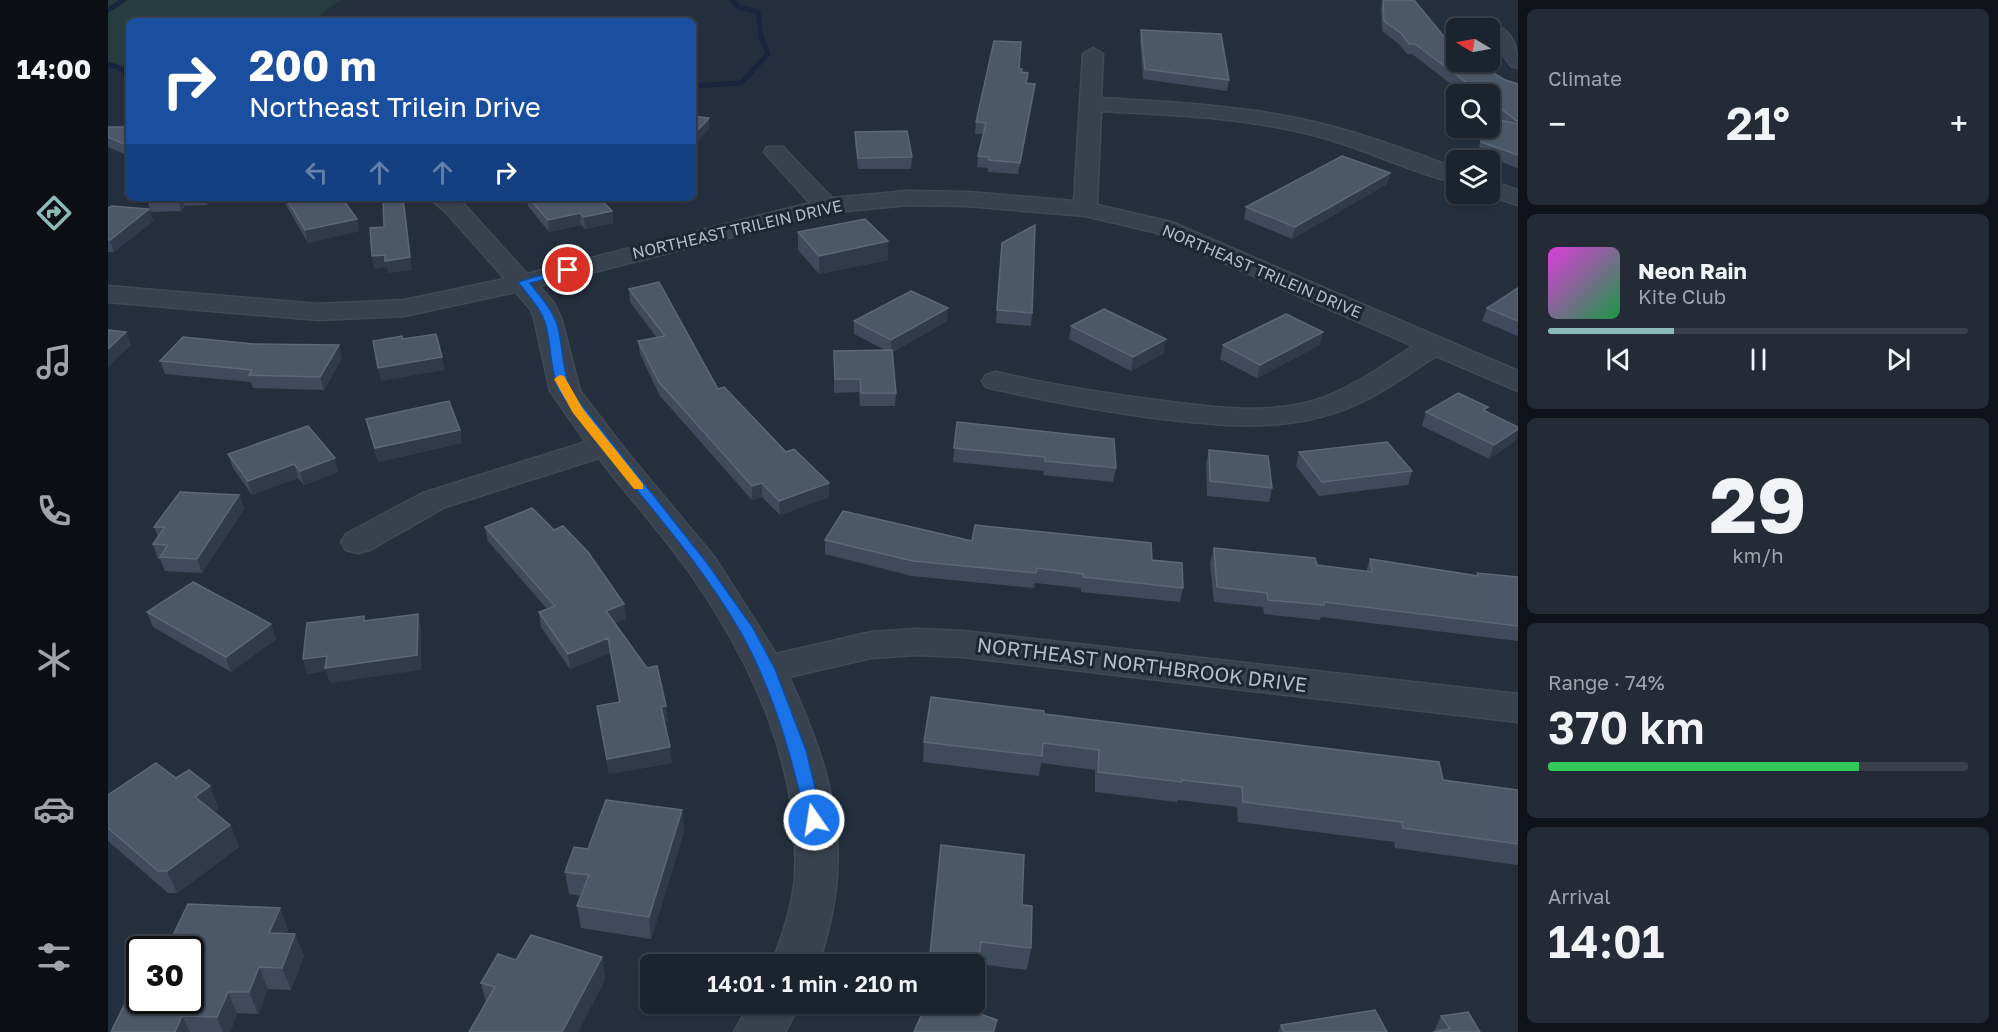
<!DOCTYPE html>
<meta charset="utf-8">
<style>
:root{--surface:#1b232e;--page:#242b36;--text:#f1f3f6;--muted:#a0a4aa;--line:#39404a;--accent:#8bbbb9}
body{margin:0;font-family:"Golos Text",sans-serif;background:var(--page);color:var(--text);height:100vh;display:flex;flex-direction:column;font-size:22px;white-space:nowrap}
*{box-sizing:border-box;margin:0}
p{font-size:20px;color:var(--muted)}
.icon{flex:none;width:33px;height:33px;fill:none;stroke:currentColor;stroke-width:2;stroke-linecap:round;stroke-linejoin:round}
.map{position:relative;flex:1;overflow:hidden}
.sheet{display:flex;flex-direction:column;gap:9px;padding:9px;background:#0f1319;width:480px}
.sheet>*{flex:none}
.hud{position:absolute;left:18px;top:18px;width:570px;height:183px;border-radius:9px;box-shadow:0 2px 4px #0004,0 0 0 2px var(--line);background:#1a4fa0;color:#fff;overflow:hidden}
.needle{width:39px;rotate:280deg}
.buttons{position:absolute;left:1338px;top:18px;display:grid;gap:12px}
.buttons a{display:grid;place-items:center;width:54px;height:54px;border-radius:9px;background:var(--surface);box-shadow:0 2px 4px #0004,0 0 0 2px var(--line);font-size:30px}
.speed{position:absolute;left:18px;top:936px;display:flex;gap:12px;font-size:30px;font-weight:700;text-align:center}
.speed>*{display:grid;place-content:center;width:78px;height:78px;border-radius:50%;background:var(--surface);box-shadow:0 2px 4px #0004,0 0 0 2px var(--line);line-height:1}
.speed .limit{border:3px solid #111;border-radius:9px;background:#fff;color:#111}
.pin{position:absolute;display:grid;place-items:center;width:51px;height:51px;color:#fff;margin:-26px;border:3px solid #fff;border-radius:50%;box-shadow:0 2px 6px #0007}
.me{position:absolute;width:66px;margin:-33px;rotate:347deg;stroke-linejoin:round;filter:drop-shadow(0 0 4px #0008)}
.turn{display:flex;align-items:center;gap:21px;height:126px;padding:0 24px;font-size:27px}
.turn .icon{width:78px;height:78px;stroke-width:2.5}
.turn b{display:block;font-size:42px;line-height:51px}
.lanes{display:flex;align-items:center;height:57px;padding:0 24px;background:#0003;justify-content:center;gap:30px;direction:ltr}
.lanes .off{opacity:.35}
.big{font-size:45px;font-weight:600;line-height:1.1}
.sheet .tile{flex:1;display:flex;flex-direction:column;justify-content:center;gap:9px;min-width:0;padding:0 21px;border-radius:9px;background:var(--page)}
.sheet .dial{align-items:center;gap:0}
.dial b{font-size:78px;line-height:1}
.song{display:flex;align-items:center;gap:18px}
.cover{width:72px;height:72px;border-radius:9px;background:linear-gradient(135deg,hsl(300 70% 55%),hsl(140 70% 35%))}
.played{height:6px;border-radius:3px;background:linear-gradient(90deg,var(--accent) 30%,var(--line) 30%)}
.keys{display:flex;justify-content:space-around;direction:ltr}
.heat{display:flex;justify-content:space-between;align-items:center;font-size:33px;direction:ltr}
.charge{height:9px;border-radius:4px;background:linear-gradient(90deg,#34c759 74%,var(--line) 0)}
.trip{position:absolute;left:532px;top:954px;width:345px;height:60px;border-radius:9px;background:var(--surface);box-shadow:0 2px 4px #0004,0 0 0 2px var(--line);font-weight:600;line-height:60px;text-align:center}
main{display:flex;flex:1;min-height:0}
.dock{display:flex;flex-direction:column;width:108px;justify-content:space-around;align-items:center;background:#0b0e12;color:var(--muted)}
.dock .icon{width:42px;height:42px}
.dock .current{color:var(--accent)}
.dock b{font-size:27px;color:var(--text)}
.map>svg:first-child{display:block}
.green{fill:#263c3f}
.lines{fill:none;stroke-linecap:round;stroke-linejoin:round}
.stream{stroke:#17263c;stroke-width:5}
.minor-casing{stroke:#414a57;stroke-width:3}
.minor{fill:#38414e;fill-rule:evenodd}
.wall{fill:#3f4b5c}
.shaded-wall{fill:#2f3b4b}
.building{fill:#4b5868;stroke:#5c6777;stroke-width:1.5}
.route{fill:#1a73e8;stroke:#114b97;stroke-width:1.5}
.slow{fill:#f59e0b}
.labels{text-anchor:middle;stroke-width:6;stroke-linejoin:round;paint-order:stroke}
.far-street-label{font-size:16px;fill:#b4bcc9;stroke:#1d2633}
.street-label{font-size:20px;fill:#b4bcc9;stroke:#1d2633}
</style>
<main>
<nav class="dock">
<b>14:00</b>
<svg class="icon current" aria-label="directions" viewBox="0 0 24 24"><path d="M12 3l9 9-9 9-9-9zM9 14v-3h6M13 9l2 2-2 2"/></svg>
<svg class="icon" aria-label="music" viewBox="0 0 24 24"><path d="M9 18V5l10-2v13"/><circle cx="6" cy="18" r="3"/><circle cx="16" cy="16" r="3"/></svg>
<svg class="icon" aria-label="phone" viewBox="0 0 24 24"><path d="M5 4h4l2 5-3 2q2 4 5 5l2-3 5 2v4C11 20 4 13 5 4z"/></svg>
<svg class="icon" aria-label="climate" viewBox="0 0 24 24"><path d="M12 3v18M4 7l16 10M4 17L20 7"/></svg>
<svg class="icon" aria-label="car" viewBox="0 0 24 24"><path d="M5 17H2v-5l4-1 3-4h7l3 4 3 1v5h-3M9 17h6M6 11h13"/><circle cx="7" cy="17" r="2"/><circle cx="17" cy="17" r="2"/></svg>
<svg class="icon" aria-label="filters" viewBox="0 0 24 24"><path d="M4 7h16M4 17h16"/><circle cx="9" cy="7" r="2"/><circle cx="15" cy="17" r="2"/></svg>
</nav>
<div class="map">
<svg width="1410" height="1032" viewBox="0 0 1410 1032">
<rect width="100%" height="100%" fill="#242f3e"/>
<path class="green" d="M0 0H233L204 21H21V66L0 65Z"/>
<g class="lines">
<path class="stream" d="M0 10 16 0
M0 64C14 68 20 70 21 85
M585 86 633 83 660 54 653 37 650 12 630 7 624 0"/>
<g class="minor-casing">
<path id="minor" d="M1388 26C1406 31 1410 52 1410 68L1403 66 1382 36 1381 28Z
M985 48 995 54 993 98C1058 102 1124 105 1188 118 1243 129 1296 149 1348 168V183C1299 171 1254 147 1205 135 1136 117 1064 115 993 111L989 205 1063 222 1410 371V391L1328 356C1296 377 1265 400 1229 412 1167 433 1103 425 1039 417 985 409 931 400 878 387L874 381 878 375 888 372C943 385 999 394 1055 401 1103 407 1157 415 1205 401 1241 390 1273 367 1305 346L1046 232 977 216 859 206 800 205 718 213 431 286 445 302 453 318 472 391 518 451 607 558 668 654 763 632 808 629 855 631 1410 694V722L855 657 808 655 763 658 681 677C727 778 748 857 710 964H664C674 936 685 906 687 876 693 768 644 662 584 576 556 535 521 498 491 458L337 507 262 550 250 553 238 550 233 542 238 534 315 493 478 442 442 391 426 318 423 310 408 292 296 316 210 320 0 302V286L210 304 296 300 397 279 338 212 321 198H349L354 202 419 274 702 203 656 152 659 147H675L724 198 800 191 859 192 966 201 975 54Z
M1382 181 1410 190V205L1375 194H1382Z
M642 1004H692L677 1032H626Z"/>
</g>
<use href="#minor" class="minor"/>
</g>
<path class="wall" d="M1275 0 1338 39 1377 67 1395 79 1410 84V168L1370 154 1375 128H1382L1388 119 1382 114V94H1356L1304 54H1299L1292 45 1274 31 1273 9Z
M1033 30 1121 80 1119 91 1035 79 1032 40Z
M911 69 919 83 927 84 926 95 910 174 880 172V168L869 167 870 156 875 134H867L868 122Z
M0 127H21V156L0 147Z
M747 132 804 157 803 169H750L747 143Z
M1282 173 1279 184 1184 239 1136 219 1138 207Z
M41 198H103L99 205 77 206 73 211 43 212 39 200Z
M174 198H234L251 231 200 243Z
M419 198H492L504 211 505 223 477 229 473 225 441 232 420 206Z
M0 208 41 209 45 221 6 252H0Z
M690 232 780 260 711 274 690 250Z
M894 243 924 313 923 326 888 323Z
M1410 288V336L1374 321 1379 308Z
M521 289 610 389 678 452 721 483V497L672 515 654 497 644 500 552 396 532 354 530 341 549 338 522 302Z
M746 321H839L785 352 788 393 787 406H752L751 392 726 393V351L777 350 746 334Z
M963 326 1056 353 1023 371 961 339Z
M1115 345H1212L1149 378 1112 359Z
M234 358 216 390 145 388 143 382 57 374 52 361Z
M1318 412H1378L1407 441 1381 459 1314 426Z
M258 419 352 430 354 443 270 462Z
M849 422 1008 468 1005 482 935 475 936 471 845 462Z
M1101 450 1164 488 1161 502 1099 496 1098 464Z
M1191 452 1304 471 1300 485 1211 496 1188 466Z
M120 454 230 472 196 485 190 478 144 495 125 468Z
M131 495 136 509 94 573 57 571 52 559H50L45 544 50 537 46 527Z
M377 527 518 619 506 623 560 721 556 722 564 763 501 774 489 706 511 702 502 653 462 669 433 627 431 612 439 609 380 541Z
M717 540 864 541 1044 560 1075 588 1072 602 973 592V588L927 583 926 588 804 576 717 554Z
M1106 548 1209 565 1258 572 1262 559 1369 575V573L1410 577V641L1213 617 1212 620 1156 614 1155 607 1106 602 1102 563Z
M39 612 168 639 123 672 45 627Z
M936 714 1335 780 1410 790V864L1409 865 1287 848 1286 842 1130 822 1129 807 1070 800 1069 802 987 792V770L933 763 931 776 815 762 816 742Z
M68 778 111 808 106 812 122 825 131 847 69 893H60L0 841V795Z
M574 810 576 832 543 939 473 928 469 906 473 896 461 894 457 872Z
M833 845 914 905 923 948 919 970 871 964 869 982H867V964H821Z
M172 908 180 930 178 934H187L196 956 183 990 160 989 150 1014 129 1013 122 1032H3L32 1000Z
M494 957 497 979 470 1032H361L378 1003 373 983 408 960Z
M1333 1016 1372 1032H1326Z
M1173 1025 1279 1032H1170Z"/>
<path class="shaded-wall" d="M927 84 926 95 910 174 912 163Z
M601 118V129L585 147V135Z
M1282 173 1279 184 1184 239 1187 227Z
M71 198H74L77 206 73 211 70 199Z
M97 198H103L99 205Z
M295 198H296L304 270 280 273 279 267 266 269 264 256 277 255Z
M41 209 45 221 6 252 2 240Z
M504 211 505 223 477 229 476 217Z
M472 213 473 225 441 232 440 220Z
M249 219 251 231 200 243 197 230Z
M780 241V260L711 274V256Z
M840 308 839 321 783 353V340Z
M18 332 23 345 0 367V349Z
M1215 332 1212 345 1149 378 1152 365Z
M1058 339 1056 353 1023 371 1025 357Z
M231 345 234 358 216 390 212 377Z
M334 357 337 370 273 381 270 368Z
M1410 429V433L1407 441 1381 459 1386 445Z
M352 430 354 443 270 462 267 448Z
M227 458 230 472 196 485 192 471Z
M186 464 190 478 144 495 140 481Z
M654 483V497L644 500V486Z
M721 483V497L672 515 671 501Z
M131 495 136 509 94 573 89 559Z
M516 604 518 619 499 626 498 611Z
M310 614 313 629V670L222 683 218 671 199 674 195 659Z
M163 624 168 639 123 672 118 657Z
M500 638 502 653 462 669 460 654Z
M558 706 560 721 554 722 553 707Z
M562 747 564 763 501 774 499 759Z
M102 786 111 808 96 819 87 797Z
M574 810 576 832 543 939 541 917Z
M122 825 131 847 69 893 59 871Z
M172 908 180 930 170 955 161 933Z
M187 934 196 956 183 990 174 968Z
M494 957 497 979 470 1032H454Z
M151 967 160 989 150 1014 141 992Z
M120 992 129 1013 122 1032H115L109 1017Z
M74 1016 82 1032H67Z
M889 1020 888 1032H885Z"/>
<path class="building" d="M1275 0H1306L1338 39 1348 47V62H1368L1395 79 1410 84V122L1382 100V94H1374L1307 44H1301L1294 34 1276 21Z
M1033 30 1113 34 1121 80 1037 69Z
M886 41 913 42 911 69H914L913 72 920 73 918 83 927 84 912 163 881 160V157L870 156 878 123 868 122Z
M585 116 601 118 585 135Z
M1382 118 1410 124V155L1373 142 1376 128H1382Z
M0 127H21V146L0 137Z
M799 131 804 157 750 158 747 132Z
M1234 156 1282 173 1187 227 1138 207Z
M41 198H71L70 199 39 200Z
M178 198H234L249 219 197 230Z
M275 198H295L302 257 277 261V255L264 256 262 228 276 227Z
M421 198H492L504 211 476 217 472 213 440 220Z
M4 206 41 209 2 240H0V208Z
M757 219 780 241 711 256 690 232Z
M927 225 924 313 889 310 894 243Z
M551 282 610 389 616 387 678 452 686 449 721 483 671 501 654 483 644 486 551 382 530 341 557 336 521 289Z
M1410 288V321L1379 308Z
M803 291 840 308 783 340 746 321Z
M996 309 1058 339 1025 357 963 326Z
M1178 314 1215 332 1152 365 1115 345Z
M0 330 18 332 0 349Z
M328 334 334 357 270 368 265 341 294 336 295 339Z
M75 337 145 344 231 345 212 377 141 375 144 370 52 361Z
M784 350 788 393H753L752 379H727L726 351Z
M1350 393 1380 407 1375 410 1410 427V429L1386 445 1318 412Z
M341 401 352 430 267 448 258 419Z
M849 422 1006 439 1008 468 937 461V457L846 448Z
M200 426 227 458 192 471 186 464 140 481 120 454Z
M1279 442 1304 471 1214 482 1191 452Z
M1101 450 1160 456 1164 488 1102 481Z
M72 492 131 495 89 559 52 557 60 545 45 544 57 527H46Z
M424 508 446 530 455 526 480 552 516 604 498 611 539 668 549 666 558 706 553 707 562 747 499 759 489 706 512 702 500 638 460 654 431 612 447 606 377 527Z
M735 511 864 541 867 525 1043 543 1044 560 1074 563 1075 588 975 577V574L929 568 928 573 805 561 717 540Z
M1106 548 1207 558 1209 565 1264 572 1262 559 1370 576 1369 573 1410 577V626L1216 602V605L1160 600 1159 593 1109 587Z
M85 582 163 624 118 657 39 612Z
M310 614 309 655 217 668 219 656 195 659 199 623 256 616V621Z
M823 697 936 711V714L1331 762 1335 780 1410 790V844L1295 828 1294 822 1135 802 1134 787 1074 780V782L990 772 991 750 935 743 934 756 816 742Z
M48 763 68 778 81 770 102 786 87 797 122 825 59 871H50L0 828V795Z
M498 800 574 810 541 917 469 906 481 875 457 872 466 847 480 849Z
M833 845 916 855 914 905 924 906 923 948 873 942 871 960 822 954Z
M80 904 172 908 161 933 187 934 174 968 151 967 141 992H120L109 1017 74 1016 67 1032H3L32 973V1000H82V950H58Z
M423 935 494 957 454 1032H361L387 987 373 983 390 954 408 960Z
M818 1004H846L889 1020 885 1032H806Z
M1267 1010 1279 1032H1176L1173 1025Z
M1360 1012 1372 1032H1325L1342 1029 1333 1016Z"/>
<path class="route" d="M460 267 464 268V273L422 283C432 296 445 310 450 327 455 348 454 369 463 391L599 563 645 628 667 669 698 750 715 820 712 825H700L698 820C683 754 665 690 632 631 582 545 509 472 451 391 441 366 444 349 438 326 434 309 420 296 410 282Z"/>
<path class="slow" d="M452 375 456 376 475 409 535 484V489H526L465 413 446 379Z"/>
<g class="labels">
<g class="far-street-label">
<text transform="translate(629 229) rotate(-13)" y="6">NORTHEAST TRILEIN DRIVE</text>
<text transform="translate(1154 271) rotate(23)" y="6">NORTHEAST TRILEIN DRIVE</text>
</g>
<g class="street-label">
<text transform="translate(1034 665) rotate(7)" y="7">NORTHEAST NORTHBROOK DRIVE</text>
</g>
</g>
</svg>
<div class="buttons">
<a><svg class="needle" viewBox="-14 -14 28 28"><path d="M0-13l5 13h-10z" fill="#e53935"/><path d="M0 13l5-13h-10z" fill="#a0a4aa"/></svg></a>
<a><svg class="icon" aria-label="search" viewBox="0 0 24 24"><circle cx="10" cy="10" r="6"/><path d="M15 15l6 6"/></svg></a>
<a><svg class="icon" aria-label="layers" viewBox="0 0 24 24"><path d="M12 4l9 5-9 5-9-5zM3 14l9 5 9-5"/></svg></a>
</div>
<div class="speed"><div class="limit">30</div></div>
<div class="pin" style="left:460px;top:270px;background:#d93025"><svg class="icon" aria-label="arrive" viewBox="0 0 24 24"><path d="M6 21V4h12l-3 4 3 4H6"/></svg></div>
<svg class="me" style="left:706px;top:820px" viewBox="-20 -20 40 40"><circle r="17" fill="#1a73e8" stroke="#fff" stroke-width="3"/><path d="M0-11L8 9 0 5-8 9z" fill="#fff"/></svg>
<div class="trip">14:01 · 1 min · 210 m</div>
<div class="hud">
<div class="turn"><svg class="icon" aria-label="right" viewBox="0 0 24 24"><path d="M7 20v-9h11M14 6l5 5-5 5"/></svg><div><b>200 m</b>Northeast Trilein Drive</div></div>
<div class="lanes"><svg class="icon off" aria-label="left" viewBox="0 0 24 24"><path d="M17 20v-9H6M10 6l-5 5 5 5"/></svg><svg class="icon off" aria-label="ahead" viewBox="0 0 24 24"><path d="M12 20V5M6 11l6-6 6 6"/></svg><svg class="icon off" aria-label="ahead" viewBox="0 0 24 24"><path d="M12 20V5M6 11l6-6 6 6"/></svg><svg class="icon" aria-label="right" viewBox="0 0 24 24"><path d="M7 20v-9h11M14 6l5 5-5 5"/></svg></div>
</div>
</div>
<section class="sheet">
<div class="tile"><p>Climate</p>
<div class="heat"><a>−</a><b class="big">21°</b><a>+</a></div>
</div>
<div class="tile">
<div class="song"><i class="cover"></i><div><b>Neon Rain</b><p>Kite Club</p></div></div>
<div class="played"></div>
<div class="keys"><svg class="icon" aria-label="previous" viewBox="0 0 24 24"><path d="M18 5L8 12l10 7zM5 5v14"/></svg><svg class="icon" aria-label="pause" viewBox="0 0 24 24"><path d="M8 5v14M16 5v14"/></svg><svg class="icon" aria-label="next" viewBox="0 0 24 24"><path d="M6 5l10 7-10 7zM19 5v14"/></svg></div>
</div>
<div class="tile dial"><b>29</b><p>km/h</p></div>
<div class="tile"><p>Range · 74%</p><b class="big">370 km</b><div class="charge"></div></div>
<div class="tile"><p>Arrival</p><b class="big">14:01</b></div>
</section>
</main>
